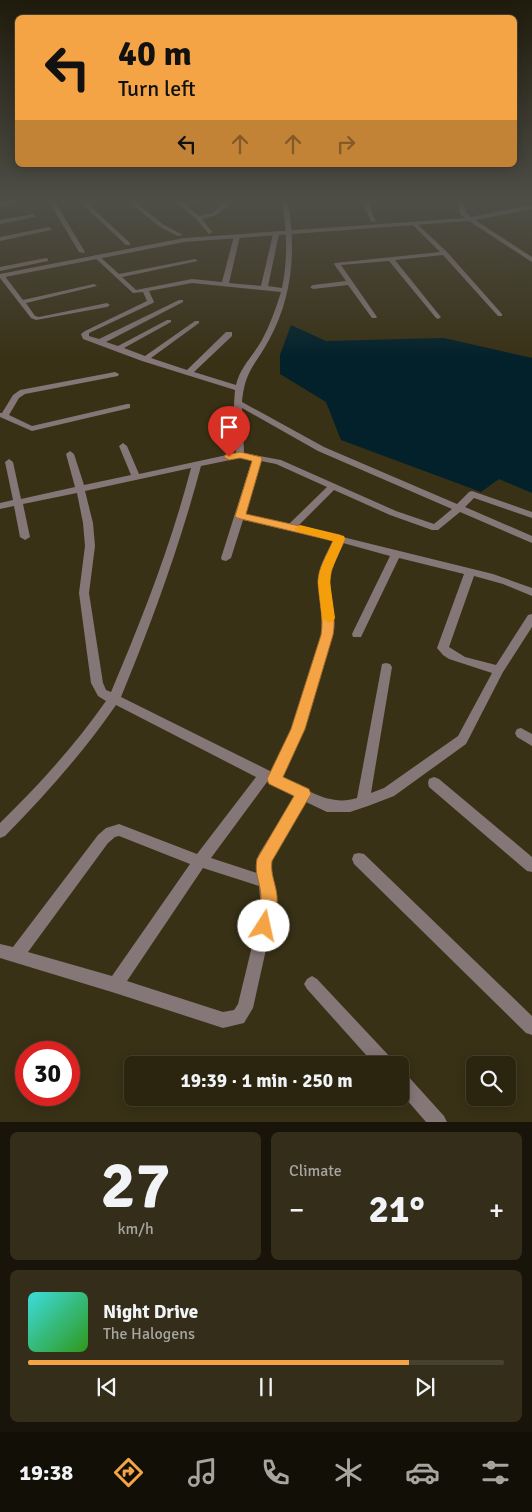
<!DOCTYPE html>
<meta charset="utf-8">
<style>
:root{--surface:#2b2510;--page:#332d19;--text:#f1f3f6;--muted:#a6a59f;--line:#474230;--accent:#f4a444}
body{margin:0;font-family:Signika,sans-serif;background:var(--page);color:var(--text);height:100vh;display:flex;flex-direction:column;font-size:19px;white-space:nowrap}
*{box-sizing:border-box;margin:0}
p{font-size:16px;color:var(--muted)}
.icon{flex:none;width:28px;height:28px;fill:none;stroke:currentColor;stroke-width:2;stroke-linecap:round;stroke-linejoin:round}
.map{position:relative;height:1122px;overflow:hidden}
.details{display:flex;flex-direction:column;gap:10px;padding:10px;background:#181409;flex:1}
.details>*{flex:none}
.guide{position:absolute;left:15px;top:15px;width:502px;height:152px;border-radius:8px;box-shadow:0 2px 12px #0003,0 0 0 1px var(--line);background:#f4a444;color:#111;overflow:hidden}
.controls{position:absolute;left:466px;top:1056px;display:grid;gap:10px}
.controls a{display:grid;place-items:center;width:50px;height:50px;border-radius:8px;background:var(--surface);box-shadow:0 2px 12px #0003,0 0 0 1px var(--line);font-size:25px}
.speed{position:absolute;left:15px;top:1041px;display:flex;gap:10px;font-size:25px;font-weight:700;text-align:center}
.speed>*{display:grid;place-content:center;width:65px;height:65px;border-radius:50%;background:var(--surface);box-shadow:0 2px 12px #0003,0 0 0 1px var(--line);line-height:1}
.speed .limit{border:8px solid #d22;background:#fff;color:#111}
.pin{position:absolute;display:grid;place-items:center;width:42px;height:42px;color:#fff;margin:-51px -21px;border-radius:50% 50% 50% 0;rotate:-45deg;box-shadow:0 0 5px #0007}
.pin .icon{rotate:45deg}
.me{position:absolute;width:55px;margin:-28px;rotate:10deg;stroke-linejoin:round;filter:drop-shadow(0 0 4px #0008)}
.turn{display:flex;align-items:center;gap:18px;height:105px;padding:0 20px;font-size:22px}
.turn .icon{width:65px;height:65px;stroke-width:2.5}
.turn b{display:block;font-size:35px;line-height:42px}
.lanes{display:flex;align-items:center;height:48px;padding:0 20px;background:#0003;justify-content:center;gap:25px;direction:ltr}
.lanes .off{opacity:.35}
.big{font-size:38px;font-weight:700;line-height:1.1}
.details .card{flex:1;display:flex;flex-direction:column;justify-content:center;gap:8px;min-width:0;padding:0 18px;border-radius:8px;background:var(--page)}
.details .dial{align-items:center;gap:0}
.dial b{font-size:65px;line-height:1}
.song{display:flex;align-items:center;gap:15px}
.cover{width:60px;height:60px;border-radius:8px;background:linear-gradient(135deg,hsl(180 70% 55%),hsl(110 70% 35%))}
.played{height:5px;border-radius:2px;background:linear-gradient(90deg,var(--accent) 80%,var(--line) 80%)}
.keys{display:flex;justify-content:space-around;direction:ltr}
.heat{display:flex;justify-content:space-between;align-items:center;font-size:28px;direction:ltr}
.details .tiles{flex:1;display:grid;gap:10px;grid-template-columns:1fr 1fr}
.card:last-child{grid-column:span 2}
.trip{position:absolute;left:124px;top:1056px;width:285px;height:50px;border-radius:8px;background:var(--surface);box-shadow:0 2px 12px #0003,0 0 0 1px var(--line);font-weight:700;line-height:50px;text-align:center}
.menu{display:flex;height:80px;justify-content:space-around;align-items:center;background:#110f06;color:var(--muted)}
.menu .icon{width:35px;height:35px}
.menu .selected{color:var(--accent)}
.menu b{font-size:22px;color:var(--text)}
.map>svg:first-child{display:block}
.water{fill:#02212b}
.lines{fill:none;stroke-linecap:round;stroke-linejoin:round}
.minor{fill:#857677;fill-rule:evenodd}
.tertiary{fill:#857677;fill-rule:evenodd}
.route{fill:#f4a444;stroke:#9f6b2c}
.slow{fill:#f59e0b}
</style>
<div class="map">
<svg width="532" height="1122" viewBox="0 0 532 1122">
<rect width="100%" height="100%" fill="#393116"/>
<path class="water" d="M291 325 326 341 444 338 532 358V493L499 479 481 492 341 440 326 402 280 374V355Z"/>
<g class="lines">
<path class="minor" d="M8 202H21L0 207V203Z
M49 202H55L85 252 84 253 79 252Z
M80 202H86L130 243V245H126Z
M129 202H135L164 225 183 235 178 236 160 227Z
M176 202H203L187 206 199 216 212 213 226 202H232L216 215 202 219 212 232 209 234 196 219Z
M282 202H288C296 250 293 296 269 340 255 366 245 370 242 402L324 447 457 504 469 492 472 491 532 512V518L474 498 465 507 532 536V543L460 512 438 530H432L390 515 334 490 298 526 493 574 532 588V596L503 584 474 576 449 647 465 657 496 665 528 615 532 614V627L503 672 466 744 394 796 368 806 350 812H327L306 802 271 860 275 909 253 1008 244 1023 223 1028 115 993 0 958V944L13 947 98 835 106 828 119 824 197 854 256 777 116 705C83 753 45 795 5 836L0 838V823C39 785 75 745 106 701L98 696 91 683 79 593 85 546 83 523 77 493 23 504 30 537 25 540 20 537 14 506 0 509V503L13 500 5 462 9 459 13 462 21 499 75 487 66 454 70 451 74 454 84 485 131 475 119 446 123 443 127 446 139 474 236 453 233 418 235 390 142 361 83 339 81 334 85 331 147 301 143 292 133 293 93 256 98 255 119 274 195 259 198 261 122 277 136 290 192 279 222 282 234 236 237 234 240 236 229 283 261 286 273 234 276 232 279 234 268 286 282 288C288 259 287 231 282 202ZM192 283 281 292C276 308 270 325 262 340 253 356 240 367 236 385L194 372 232 336V332H226L187 370 151 358 199 323V321H195L145 356 124 348 171 322V320H167L118 346 106 342 183 302V300H179L99 339 89 336V333L153 303 154 302 149 291ZM242 408 318 451 452 509 434 524 396 511 281 460 244 453ZM240 458 252 460 221 558 222 560 226 561 231 558 243 520 334 541C329 552 322 563 320 574 316 594 324 615 322 635L292 729 272 772 121 697C152 622 180 545 201 466ZM261 461 276 464 327 487 289 524 244 514ZM191 468C171 545 142 619 111 692L106 690 103 683 89 593 95 546 93 523 85 491ZM343 543 390 556 352 634 353 637H361L399 558 464 574 437 648 443 655 449 659 492 673 458 736 384 788 371 793 392 667 390 664 386 663 382 664 357 798C330 807 306 789 282 777L304 729 332 635C334 615 327 596 330 576 331 564 337 554 343 543ZM267 782 295 796 259 854 257 859V873L211 858ZM119 836 190 864 112 976 28 952 108 843 115 837ZM203 868 259 886 261 909 238 1004 234 1010 223 1012 127 981Z
M362 202H368L376 222 371 221Z
M33 214 36 216 35 217 0 224V220Z
M415 222 447 252 502 314V316H498L443 255 395 260 440 316 441 317 438 319 436 318 389 261 341 265 377 317 376 318H372L348 285 313 289 310 287 313 285 346 281 334 264 335 263 440 252 413 225V223Z
M49 227 52 229 51 230 0 241V237Z
M0 275H4L23 300 94 284 97 286 26 303 35 316 39 317 107 303 110 305 107 307 36 320 31 318 0 278Z
M115 372 119 374 118 376 25 394 19 398 9 415 32 426 127 404H130V408L32 431 0 417V413H2L13 395 20 390Z
M521 728 532 734V746L517 737 515 733 517 729Z
M434 777 439 779 532 857V872L527 871 429 787 428 783 429 779Z
M359 853 364 854 532 1016V1035L526 1033 354 864 352 859 354 854Z
M312 976 317 979 392 1059 394 1065H375L307 989 304 984 307 979Z
M400 1072 406 1074 444 1116 447 1122H426L400 1092Z"/>
<path class="tertiary" d="M458 202H464L466 213 471 217 532 205V209L475 220 532 257V262L469 221 184 242 0 278V274L184 238 465 218 460 214Z
M46 258 48 259V261L0 271V267Z"/>
</g>
<linearGradient id="sky" x2="0" y2="1"><stop stop-color="#1f1b0c"/><stop offset="0.56" stop-color="#4e4e47"/><stop offset="1" stop-color="#4e4e47" stop-opacity="0"/></linearGradient>
<rect width="532" height="359" fill="url(#sky)"/>
<path class="route" d="M240 452 261 457 262 459 246 514 340 535 345 539C340 552 331 566 330 580 329 598 337 616 333 635L305 729 283 777 309 789 311 794 272 861C270 874 276 884 277 896 278 907 274 922 270 931L264 934 258 931C253 920 262 908 261 895 260 882 254 873 257 859L294 796 269 784 267 779 291 729 321 635C324 617 319 601 318 582 318 568 327 554 333 541L237 518 235 516 252 461 240 458 229 460 224 457 225 455Z"/>
<path class="slow" d="M300 525 344 536 345 539 331 571 330 582 335 618 333 621 329 623 322 618 318 582 320 571 333 541 296 531 294 529Z"/>
</svg>
<div class="controls">
<a><svg class="icon" aria-label="search" viewBox="0 0 24 24"><circle cx="10" cy="10" r="6"/><path d="M15 15l6 6"/></svg></a>
</div>
<div class="speed"><div class="limit">30</div></div>
<div class="pin" style="left:229px;top:457px;background:#d93025"><svg class="icon" aria-label="arrive" viewBox="0 0 24 24"><path d="M6 21V4h12l-3 4 3 4H6"/></svg></div>
<svg class="me" style="left:264px;top:926px" viewBox="-20 -20 40 40"><circle r="19" fill="#fff"/><path d="M0-13L10 11 0 6-10 11z" fill="#f4a444"/></svg>
<div class="trip">19:39 · 1 min · 250 m</div>
<div class="guide">
<div class="turn"><svg class="icon" aria-label="left" viewBox="0 0 24 24"><path d="M17 20v-9H6M10 6l-5 5 5 5"/></svg><div><b>40 m</b>Turn left</div></div>
<div class="lanes"><svg class="icon" aria-label="left" viewBox="0 0 24 24"><path d="M17 20v-9H6M10 6l-5 5 5 5"/></svg><svg class="icon off" aria-label="ahead" viewBox="0 0 24 24"><path d="M12 20V5M6 11l6-6 6 6"/></svg><svg class="icon off" aria-label="ahead" viewBox="0 0 24 24"><path d="M12 20V5M6 11l6-6 6 6"/></svg><svg class="icon off" aria-label="right" viewBox="0 0 24 24"><path d="M7 20v-9h11M14 6l5 5-5 5"/></svg></div>
</div>
</div>
<section class="details">
<div class="tiles">
<div class="card dial"><b>27</b><p>km/h</p></div>
<div class="card"><p>Climate</p>
<div class="heat"><a>−</a><b class="big">21°</b><a>+</a></div>
</div>
<div class="card">
<div class="song"><i class="cover"></i><div><b>Night Drive</b><p>The Halogens</p></div></div>
<div class="played"></div>
<div class="keys"><svg class="icon" aria-label="previous" viewBox="0 0 24 24"><path d="M18 5L8 12l10 7zM5 5v14"/></svg><svg class="icon" aria-label="pause" viewBox="0 0 24 24"><path d="M8 5v14M16 5v14"/></svg><svg class="icon" aria-label="next" viewBox="0 0 24 24"><path d="M6 5l10 7-10 7zM19 5v14"/></svg></div>
</div>
</div>
</section>
<nav class="menu">
<b>19:38</b>
<svg class="icon selected" aria-label="directions" viewBox="0 0 24 24"><path d="M12 3l9 9-9 9-9-9zM9 14v-3h6M13 9l2 2-2 2"/></svg>
<svg class="icon" aria-label="music" viewBox="0 0 24 24"><path d="M9 18V5l10-2v13"/><circle cx="6" cy="18" r="3"/><circle cx="16" cy="16" r="3"/></svg>
<svg class="icon" aria-label="phone" viewBox="0 0 24 24"><path d="M5 4h4l2 5-3 2q2 4 5 5l2-3 5 2v4C11 20 4 13 5 4z"/></svg>
<svg class="icon" aria-label="climate" viewBox="0 0 24 24"><path d="M12 3v18M4 7l16 10M4 17L20 7"/></svg>
<svg class="icon" aria-label="car" viewBox="0 0 24 24"><path d="M5 17H2v-5l4-1 3-4h7l3 4 3 1v5h-3M9 17h6M6 11h13"/><circle cx="7" cy="17" r="2"/><circle cx="17" cy="17" r="2"/></svg>
<svg class="icon" aria-label="filters" viewBox="0 0 24 24"><path d="M4 7h16M4 17h16"/><circle cx="9" cy="7" r="2"/><circle cx="15" cy="17" r="2"/></svg>
</nav>
